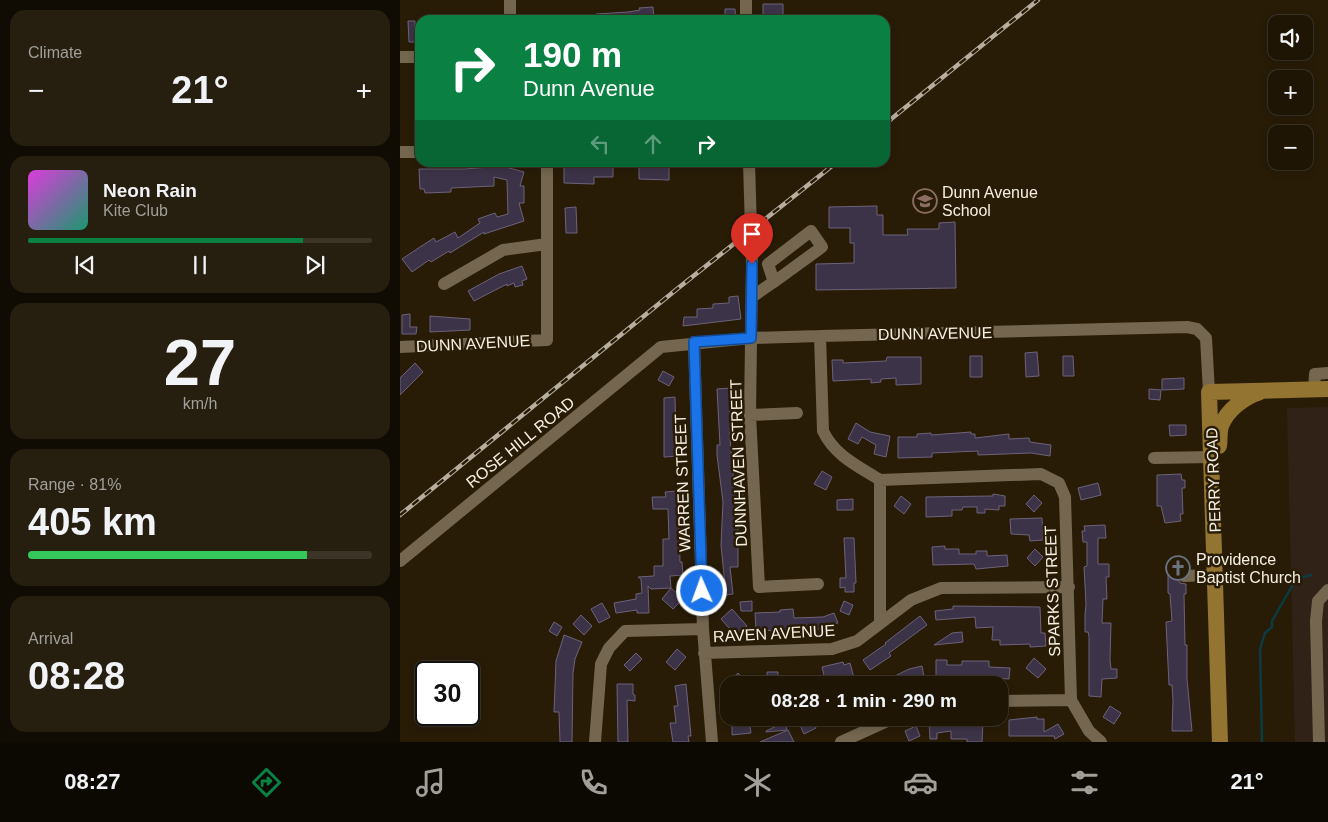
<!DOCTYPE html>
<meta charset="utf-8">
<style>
:root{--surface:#1e1505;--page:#261e0f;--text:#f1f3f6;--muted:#a19f9a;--line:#3c3427;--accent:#0b8043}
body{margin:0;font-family:Arial,sans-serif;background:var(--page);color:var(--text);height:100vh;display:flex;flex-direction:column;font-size:19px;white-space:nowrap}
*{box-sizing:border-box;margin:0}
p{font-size:16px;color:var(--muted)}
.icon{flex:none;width:28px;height:28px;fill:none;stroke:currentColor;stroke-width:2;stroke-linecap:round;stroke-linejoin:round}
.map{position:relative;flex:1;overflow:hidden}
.sheet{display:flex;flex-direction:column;gap:10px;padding:10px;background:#100c03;width:400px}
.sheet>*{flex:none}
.banner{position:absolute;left:15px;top:15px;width:475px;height:152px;border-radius:15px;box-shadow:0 2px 8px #0003,0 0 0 1px var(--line);background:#0b8043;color:#fff;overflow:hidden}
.buttons{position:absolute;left:868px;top:15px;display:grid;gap:10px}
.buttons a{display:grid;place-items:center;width:45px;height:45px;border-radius:10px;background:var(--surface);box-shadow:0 2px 8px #0003,0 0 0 1px var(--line);font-size:25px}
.speed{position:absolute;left:15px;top:661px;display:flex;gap:10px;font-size:25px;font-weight:700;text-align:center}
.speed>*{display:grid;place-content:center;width:65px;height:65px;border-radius:50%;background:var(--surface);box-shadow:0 2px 8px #0003,0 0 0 1px var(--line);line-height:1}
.speed .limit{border:2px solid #111;border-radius:8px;background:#fff;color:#111}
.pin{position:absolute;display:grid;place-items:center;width:42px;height:42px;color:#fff;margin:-51px -21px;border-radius:50% 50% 50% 0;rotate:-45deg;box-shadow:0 0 5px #0007}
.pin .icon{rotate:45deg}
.me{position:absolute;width:55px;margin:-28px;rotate:358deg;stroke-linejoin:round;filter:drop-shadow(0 0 4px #0008)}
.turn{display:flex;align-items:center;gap:18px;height:105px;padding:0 25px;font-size:22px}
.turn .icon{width:65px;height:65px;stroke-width:2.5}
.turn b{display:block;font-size:35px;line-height:42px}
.lanes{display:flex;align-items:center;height:48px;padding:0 25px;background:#0003;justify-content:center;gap:25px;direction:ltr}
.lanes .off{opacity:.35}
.big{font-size:38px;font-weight:600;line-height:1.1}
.sheet .widget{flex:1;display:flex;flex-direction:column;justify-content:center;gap:8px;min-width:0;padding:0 18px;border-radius:15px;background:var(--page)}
.sheet .dial{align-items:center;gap:0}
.dial b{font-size:65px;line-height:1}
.song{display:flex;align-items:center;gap:15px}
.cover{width:60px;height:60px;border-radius:8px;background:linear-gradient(135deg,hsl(300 70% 55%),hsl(160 70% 35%))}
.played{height:5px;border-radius:2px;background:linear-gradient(90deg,var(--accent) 80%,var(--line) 80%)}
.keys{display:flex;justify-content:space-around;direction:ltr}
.heat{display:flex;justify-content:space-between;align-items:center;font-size:28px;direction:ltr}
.charge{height:8px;border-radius:4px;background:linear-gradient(90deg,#34c759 81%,var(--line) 0)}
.trip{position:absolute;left:320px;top:676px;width:288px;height:50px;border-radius:15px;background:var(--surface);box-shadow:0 2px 8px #0003,0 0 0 1px var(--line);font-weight:600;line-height:50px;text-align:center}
.tab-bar{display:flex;height:80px;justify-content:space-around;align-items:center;background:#0c0802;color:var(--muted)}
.tab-bar .icon{width:35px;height:35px}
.tab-bar .selected{color:var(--accent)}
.tab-bar b{font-size:22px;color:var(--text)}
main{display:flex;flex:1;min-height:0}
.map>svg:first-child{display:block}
.industrial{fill:#312217}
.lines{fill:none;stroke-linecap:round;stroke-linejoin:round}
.stream{stroke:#0b3c42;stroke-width:2.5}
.building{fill:#3d3348;stroke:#6d627a}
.minor{stroke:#74664f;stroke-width:12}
.major{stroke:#937430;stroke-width:16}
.rail-casing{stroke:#b7ae9f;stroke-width:4.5}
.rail{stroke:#281c07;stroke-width:2.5;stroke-dasharray:8;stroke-linecap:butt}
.route-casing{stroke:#114b97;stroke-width:12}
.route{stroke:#1a73e8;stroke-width:9}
.labels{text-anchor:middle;stroke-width:5;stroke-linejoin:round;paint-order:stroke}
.poi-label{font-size:16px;fill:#f7efe2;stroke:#281c07;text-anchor:start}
.street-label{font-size:16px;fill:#f7efe2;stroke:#281c07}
</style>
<main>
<section class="sheet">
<div class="widget"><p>Climate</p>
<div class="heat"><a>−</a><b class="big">21°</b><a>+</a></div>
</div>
<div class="widget">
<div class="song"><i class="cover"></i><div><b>Neon Rain</b><p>Kite Club</p></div></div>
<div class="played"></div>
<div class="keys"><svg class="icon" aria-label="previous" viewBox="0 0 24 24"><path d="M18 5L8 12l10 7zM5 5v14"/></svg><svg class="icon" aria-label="pause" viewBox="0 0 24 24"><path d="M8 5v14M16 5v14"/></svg><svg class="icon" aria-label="next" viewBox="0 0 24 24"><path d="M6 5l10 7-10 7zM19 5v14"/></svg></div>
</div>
<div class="widget dial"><b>27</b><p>km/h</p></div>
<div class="widget"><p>Range · 81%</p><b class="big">405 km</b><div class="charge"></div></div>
<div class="widget"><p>Arrival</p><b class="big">08:28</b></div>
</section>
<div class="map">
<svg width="928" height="742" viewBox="0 0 928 742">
<rect width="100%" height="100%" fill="#281c07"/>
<path class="industrial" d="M928 407V742H895L887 408Z"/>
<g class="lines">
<path class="stream" d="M862 742 860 649 865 633 872 627V621L896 579 911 575"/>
</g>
<path class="building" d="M363 4H383V16H363Z
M253 7 254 20H197L196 14 228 12 240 10 239 8Z
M325 9H335L336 20H325Z
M8 21H15V42H9Z
M181 162H213V177H194V184L164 183V164Z
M239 162H269V180L239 179Z
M102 166 124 172 120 186H124V203H119L124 221 84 234V232L50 253 49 251 31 262 29 260 12 272 2 259 20 247 34 238 36 242 55 232 58 238 80 223 78 219 95 213 97 217 108 214 107 180 94 177V186L51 188V192L25 193 24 189H20L19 169H65Z
M477 206V215H483V235H508L507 229H539V223L555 222 556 288 416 290V264L454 263V243H450V228H429V207Z
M176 207 177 233H166L165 208Z
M122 266 127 279 122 281 123 285 115 287 114 283 107 286V284L74 301 68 291 99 274Z
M338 296 341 319 283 326 284 317H297V309L313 308V304L329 303V297Z
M10 314V327H17L16 334H2V315Z
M30 316 70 319V330L30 332Z
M637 352 639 376 626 377 625 353Z
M570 356H582V377H570Z
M663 356H673L674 376H663Z
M487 357H521V384L496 385V378L481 379V382L471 383V379L433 381 432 360H443V363L486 361Z
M15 363 23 372 0 395V378Z
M263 371 274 377 269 386 258 380Z
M784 378V389L762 390V379Z
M330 388V438L334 484 343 483V497H341V521H338V567H330L333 594 326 595 321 545 323 502 317 455V445H320L317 389Z
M749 389 761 390 760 400 749 399Z
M275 397 276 444H279L280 456 264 457V398Z
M456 423 470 432 490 436 486 457 474 454 476 445 462 437 458 444 448 439Z
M769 425H786V435L770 436Z
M571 432V434H575V438L609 434V439L629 438 630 442 651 445 650 456 631 453 578 455V451L532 453V457L498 458V437H517V434L531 433V435Z
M422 471 432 477 426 490 414 484Z
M781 474 782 480H785V488H782L783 514H780L781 521 765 523 761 506H757V475Z
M698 483 701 495 681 500 678 488Z
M278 491 280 562H282L283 575 270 576 271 588 251 589 248 586 249 613H237V610L216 613 214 603 236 599V594L242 593 241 579 238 577 254 576V566H263V539H269L268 509H253L252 497H266L265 492Z
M593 494 605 496V506H599V510L585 509V513H577V507H563L562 510H552V516L526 517V497L593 496Z
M634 495 642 503 634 512 626 504Z
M501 496 511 504 504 514 494 506Z
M453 499V510H437V500Z
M642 518 643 540 630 541 629 535 611 534 610 519Z
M705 525 706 538H698V564H709V577H706L707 599H703L702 623H711L710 660 711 669H717V678L702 679 701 697 689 696V636L688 632H685V615L686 604 684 567 687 566V542H683L682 531H685L684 526Z
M444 538H454L456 583H454V592H445V587L440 588V578H446Z
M545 546V549H559V554H576V551H587V556L607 555 608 566 576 569 574 564 533 565 532 547Z
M635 549 643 557 635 566 627 558Z
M787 561V568L779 569 776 576 780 583 786 584V594H784L785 645H787V679L792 731H772L773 701 772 685H769L766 622 772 621 770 594 768 593V562Z
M271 588 283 599 273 609 262 599Z
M352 601V611H341L340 602Z
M444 601 453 605 449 615 440 611Z
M202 603 210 617 199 623 191 609Z
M553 606 640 607 641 633H645L646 646 630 647V644L600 645V640H592L593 627 576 628 575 617 536 620 535 611 553 609Z
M332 609 347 626 336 636 321 619Z
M393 609 394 618 423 617 434 613 438 623 419 629 356 631 355 613 380 612V610Z
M181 615 192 626 184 635 173 624Z
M520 616 527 625 489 653 491 656 470 670 463 660 486 644 485 643Z
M154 622 162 627 157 636 149 631Z
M562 632 563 642 534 645 552 633Z
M164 635 182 642 175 659 173 673 172 742H160L159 712H154L156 661Z
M277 649 286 657 275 670 266 662Z
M236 653 242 659 230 671 224 665Z
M634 658 646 669 638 678 626 668Z
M536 660H547V665H562V661H589V667L610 668 609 679 577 677 548 678V680L536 681Z
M443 662 444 665 450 663 454 678 426 684 422 667Z
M522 666 525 682 509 685H477L509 669Z
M367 672H378V681L367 682Z
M338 673 349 685H332L329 681Z
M217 684H233V694L235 695V701L227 700 228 742H218Z
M286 684 291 736H288L289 742H273L270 723H276L274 706H278L275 686Z
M710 706 721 713 714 724 703 717Z
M637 717V719H644V732L658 724 664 734 655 739 654 736H609V720Z
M332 718H342V721L349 720 351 733 332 735Z
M411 718 416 728 404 734 399 723Z
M564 719V721H583L582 742H567V739H551V731L537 733V739H530L529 720Z
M385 722 387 730 366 732V731Z
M516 726 520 736 509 741 505 731Z
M388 730 394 742H360Z"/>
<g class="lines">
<path class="minor" d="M110 0V20
M346 0V20
M0 57H20
M0 152H20
M349 162 352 264 350 415 359 587 418 584
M44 284 103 250 147 244
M352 297 372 283 374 282 422 247 411 231 368 264 374 282
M420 336 423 431C435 456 458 466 480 480
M294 342 303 629 312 742
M0 347 147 340V162
M914 390 915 374 928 373
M350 415 397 413
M754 458 812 457
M480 480 641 474 659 483 665 497 671 700
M480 480V623
M0 561 261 347 351 338 420 336 787 327 797 329 806 338 809 392
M784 576 816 575
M304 653 432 649 457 641 511 600 541 588 669 587
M599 701 671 700 689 731 701 742
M195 742 201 664 209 648 225 631 303 629
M441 742 494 718
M919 742 916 621 918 601 928 590"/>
<path class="major" d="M819 446C820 440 819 432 821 426 827 410 844 397 860 392
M820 742 809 392 928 389"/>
<g class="rail-casing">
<path id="rail" d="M485 124 638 0
M0 515 277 289 437 162"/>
</g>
<use href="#rail" class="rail"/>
</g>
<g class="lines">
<g class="route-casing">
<path id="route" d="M302 591 294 342 351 338 352 264"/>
</g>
<use href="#route" class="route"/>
</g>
<defs>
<g id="school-ring" transform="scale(1.25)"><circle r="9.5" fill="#281c07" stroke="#8d6e63" stroke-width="1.5"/><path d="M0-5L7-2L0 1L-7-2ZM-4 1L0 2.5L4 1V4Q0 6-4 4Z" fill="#8d6e63"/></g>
<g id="church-ring" transform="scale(1.25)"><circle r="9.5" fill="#281c07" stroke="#6b7280" stroke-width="1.5"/><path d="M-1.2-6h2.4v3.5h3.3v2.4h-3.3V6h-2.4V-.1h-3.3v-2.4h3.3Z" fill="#6b7280"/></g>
</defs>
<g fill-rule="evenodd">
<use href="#school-ring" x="525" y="201"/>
<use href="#church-ring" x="778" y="568"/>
</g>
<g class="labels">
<g class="poi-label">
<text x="542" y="198">Dunn Avenue<tspan x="542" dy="18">School</tspan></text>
<text x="796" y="565">Providence<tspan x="796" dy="18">Baptist Church</tspan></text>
</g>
<g class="street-label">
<text transform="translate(535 333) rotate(-1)" y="6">DUNN AVENUE</text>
<text transform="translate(73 343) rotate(-3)" y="6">DUNN AVENUE</text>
<text transform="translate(120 442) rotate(-39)" y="6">ROSE HILL ROAD</text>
<text transform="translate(338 463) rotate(-92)" y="6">DUNNHAVEN STREET</text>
<text transform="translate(813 480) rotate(-92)" y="6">PERRY ROAD</text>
<text transform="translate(282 483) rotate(-92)" y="6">WARREN STREET</text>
<text transform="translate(652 591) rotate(-92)" y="6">SPARKS STREET</text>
<text transform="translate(374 633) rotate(-3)" y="6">RAVEN AVENUE</text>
</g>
</g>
</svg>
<div class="buttons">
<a><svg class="icon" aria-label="sound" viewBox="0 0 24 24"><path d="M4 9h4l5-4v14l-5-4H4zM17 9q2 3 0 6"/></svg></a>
<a>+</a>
<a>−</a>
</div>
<div class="speed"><div class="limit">30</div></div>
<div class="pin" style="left:352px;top:264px;background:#d93025"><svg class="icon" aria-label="arrive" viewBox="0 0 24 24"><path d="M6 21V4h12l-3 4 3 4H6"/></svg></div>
<svg class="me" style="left:302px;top:591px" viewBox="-20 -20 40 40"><circle r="17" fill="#1a73e8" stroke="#fff" stroke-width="3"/><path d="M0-11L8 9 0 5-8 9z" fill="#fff"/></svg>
<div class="trip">08:28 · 1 min · 290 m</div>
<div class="banner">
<div class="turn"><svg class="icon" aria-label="right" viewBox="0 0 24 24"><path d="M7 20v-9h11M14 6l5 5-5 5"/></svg><div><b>190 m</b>Dunn Avenue</div></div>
<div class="lanes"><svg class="icon off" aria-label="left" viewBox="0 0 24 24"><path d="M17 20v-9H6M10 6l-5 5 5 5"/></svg><svg class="icon off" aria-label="ahead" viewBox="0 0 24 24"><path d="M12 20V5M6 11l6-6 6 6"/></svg><svg class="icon" aria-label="right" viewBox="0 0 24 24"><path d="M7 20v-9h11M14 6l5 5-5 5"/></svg></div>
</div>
</div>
</main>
<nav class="tab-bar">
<b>08:27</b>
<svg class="icon selected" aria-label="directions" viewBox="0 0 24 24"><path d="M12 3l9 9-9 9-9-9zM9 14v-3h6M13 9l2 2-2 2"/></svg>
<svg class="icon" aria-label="music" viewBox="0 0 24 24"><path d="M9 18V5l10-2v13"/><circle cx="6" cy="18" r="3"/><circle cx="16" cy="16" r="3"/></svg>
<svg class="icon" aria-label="phone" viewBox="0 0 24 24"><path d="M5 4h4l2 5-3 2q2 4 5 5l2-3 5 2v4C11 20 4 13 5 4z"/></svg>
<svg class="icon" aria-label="climate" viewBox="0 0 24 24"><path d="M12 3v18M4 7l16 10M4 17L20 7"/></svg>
<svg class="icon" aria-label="car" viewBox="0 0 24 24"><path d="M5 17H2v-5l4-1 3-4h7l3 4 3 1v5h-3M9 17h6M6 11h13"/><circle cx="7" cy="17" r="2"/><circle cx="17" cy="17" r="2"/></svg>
<svg class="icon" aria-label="filters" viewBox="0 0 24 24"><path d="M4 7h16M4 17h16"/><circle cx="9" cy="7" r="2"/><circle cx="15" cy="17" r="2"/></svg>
<b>21°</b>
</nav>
